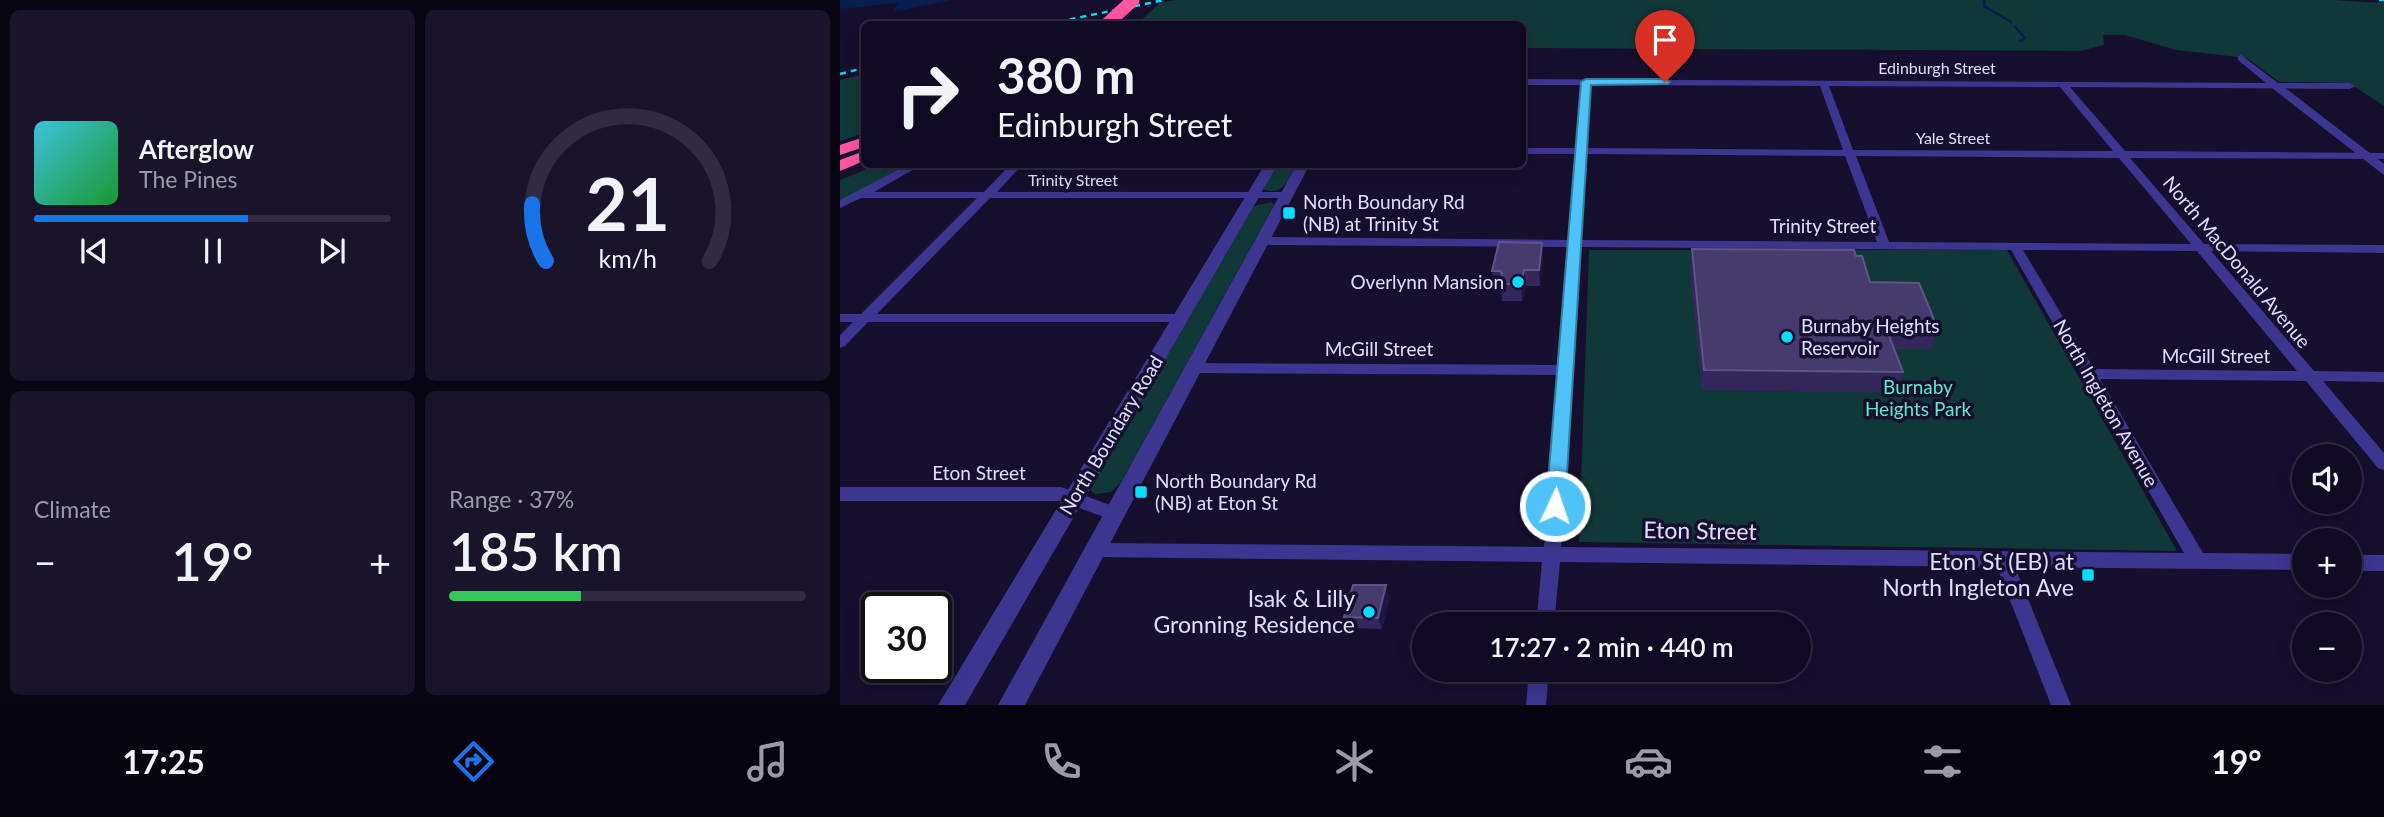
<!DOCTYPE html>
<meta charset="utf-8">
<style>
:root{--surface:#100b22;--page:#19142a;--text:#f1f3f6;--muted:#9c9ba5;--line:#302b40;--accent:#1a73e8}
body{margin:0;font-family:Lato,sans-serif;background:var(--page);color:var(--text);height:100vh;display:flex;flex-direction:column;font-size:26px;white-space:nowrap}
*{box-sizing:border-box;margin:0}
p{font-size:23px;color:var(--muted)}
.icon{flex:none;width:38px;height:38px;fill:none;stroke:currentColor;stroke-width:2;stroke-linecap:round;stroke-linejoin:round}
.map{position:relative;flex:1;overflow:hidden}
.panel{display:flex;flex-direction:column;gap:10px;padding:10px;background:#090613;width:840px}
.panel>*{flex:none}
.guide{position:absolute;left:21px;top:21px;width:665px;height:147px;border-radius:10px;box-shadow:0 4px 18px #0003,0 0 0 2px var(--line);background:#100b22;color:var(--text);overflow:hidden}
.controls{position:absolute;left:1452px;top:444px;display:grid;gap:14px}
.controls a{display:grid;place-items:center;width:70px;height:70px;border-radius:50%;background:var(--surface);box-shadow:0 4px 18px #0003,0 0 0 2px var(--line);font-size:35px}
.speed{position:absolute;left:21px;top:592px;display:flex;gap:14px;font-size:35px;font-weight:700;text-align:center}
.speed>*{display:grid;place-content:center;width:91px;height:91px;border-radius:50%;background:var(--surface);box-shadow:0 4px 18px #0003,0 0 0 2px var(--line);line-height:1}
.speed .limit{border:4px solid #111;border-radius:10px;background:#fff;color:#111}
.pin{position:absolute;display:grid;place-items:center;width:60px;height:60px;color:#fff;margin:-72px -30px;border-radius:50% 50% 50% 0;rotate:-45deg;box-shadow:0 0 7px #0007}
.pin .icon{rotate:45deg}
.me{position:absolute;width:77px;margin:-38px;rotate:3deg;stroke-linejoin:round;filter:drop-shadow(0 0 5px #0008)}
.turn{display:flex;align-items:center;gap:24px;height:147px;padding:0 21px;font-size:32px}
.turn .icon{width:91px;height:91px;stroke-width:2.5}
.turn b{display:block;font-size:49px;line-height:60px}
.big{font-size:52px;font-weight:600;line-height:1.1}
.panel .widget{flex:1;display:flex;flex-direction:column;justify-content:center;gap:10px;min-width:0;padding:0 24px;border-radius:10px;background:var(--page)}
.panel .dial{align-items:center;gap:0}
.dial svg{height:182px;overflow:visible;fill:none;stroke:var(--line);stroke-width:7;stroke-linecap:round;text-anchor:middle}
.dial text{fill:var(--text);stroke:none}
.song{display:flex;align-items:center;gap:21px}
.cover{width:84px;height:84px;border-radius:10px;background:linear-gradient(135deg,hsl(190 70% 55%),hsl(130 70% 35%))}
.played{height:7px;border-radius:4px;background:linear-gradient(90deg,var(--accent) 60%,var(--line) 60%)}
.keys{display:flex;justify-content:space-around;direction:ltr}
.heat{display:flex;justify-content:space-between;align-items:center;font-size:38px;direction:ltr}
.charge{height:10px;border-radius:5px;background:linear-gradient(90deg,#34c759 37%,var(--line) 0)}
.panel .tiles{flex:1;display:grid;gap:10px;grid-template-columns:repeat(2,1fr)}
.trip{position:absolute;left:572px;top:612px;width:399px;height:70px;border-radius:35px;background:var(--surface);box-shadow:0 4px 18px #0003,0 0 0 2px var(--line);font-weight:600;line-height:70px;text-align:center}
.tab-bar{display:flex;height:112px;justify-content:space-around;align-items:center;background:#06040e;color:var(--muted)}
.tab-bar .icon{width:49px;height:49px}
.tab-bar .active{color:var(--accent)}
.tab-bar b{font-size:32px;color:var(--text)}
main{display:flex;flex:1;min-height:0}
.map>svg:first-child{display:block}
.green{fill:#113838}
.water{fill:#061e50}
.pier{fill:#160f2e}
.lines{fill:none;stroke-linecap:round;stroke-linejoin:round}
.stream{stroke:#061e50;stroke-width:2.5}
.minor{fill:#3d3691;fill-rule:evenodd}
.tertiary{fill:#3d3691;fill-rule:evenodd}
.motorway{fill:#ff57a1;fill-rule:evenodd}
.rail{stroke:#08ddff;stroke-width:2.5;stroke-dasharray:6 5;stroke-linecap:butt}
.motorway-bridge{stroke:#ff57a1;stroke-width:13}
.wall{fill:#34275c}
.shaded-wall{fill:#201542}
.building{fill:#473a6e;stroke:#5f5484;stroke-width:2}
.route{fill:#4fc3f7;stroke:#337fa1;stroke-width:2}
.poi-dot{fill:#08ddff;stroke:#160f2e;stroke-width:2.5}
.labels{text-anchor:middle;stroke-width:7;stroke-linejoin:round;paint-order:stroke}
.far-street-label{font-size:16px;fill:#e1dcff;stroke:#160f2e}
.poi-label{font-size:19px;fill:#e1dcff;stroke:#160f2e;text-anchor:start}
.street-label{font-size:19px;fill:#e1dcff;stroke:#160f2e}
.park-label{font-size:19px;fill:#5cebcd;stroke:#160f2e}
.near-street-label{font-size:23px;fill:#e1dcff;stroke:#160f2e}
.near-poi-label{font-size:23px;fill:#e1dcff;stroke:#160f2e;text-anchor:end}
</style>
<main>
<section class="panel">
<div class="tiles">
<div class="widget">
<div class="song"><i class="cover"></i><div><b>Afterglow</b><p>The Pines</p></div></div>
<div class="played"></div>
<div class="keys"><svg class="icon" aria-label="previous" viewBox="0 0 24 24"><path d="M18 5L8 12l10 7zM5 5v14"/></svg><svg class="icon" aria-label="pause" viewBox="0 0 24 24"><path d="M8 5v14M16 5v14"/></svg><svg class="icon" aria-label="next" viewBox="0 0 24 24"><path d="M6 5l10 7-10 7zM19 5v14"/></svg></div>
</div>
<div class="widget dial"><svg viewBox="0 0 100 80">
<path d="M14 69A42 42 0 1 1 86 69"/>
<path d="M14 69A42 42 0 0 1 8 44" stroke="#1a73e8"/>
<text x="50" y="56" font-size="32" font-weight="700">21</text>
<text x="50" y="72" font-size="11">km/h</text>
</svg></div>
<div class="widget"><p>Climate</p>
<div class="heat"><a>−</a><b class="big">19°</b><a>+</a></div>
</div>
<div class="widget"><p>Range · 37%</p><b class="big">185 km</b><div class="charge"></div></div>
</div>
</section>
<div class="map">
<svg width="1544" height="705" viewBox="0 0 1544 705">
<rect width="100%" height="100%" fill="#160f2e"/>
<path class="green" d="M338 0H1493L1544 3V106L1509 83 1439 82 1407 58 1336 50 1285 35H1263L1264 45 1240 51 683 48 682 24H297L321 2Z
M24 74V133L0 141V80Z
M37 165H71L0 201V180Z
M437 165H456C449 178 442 198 423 189Z
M432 202 434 205 281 482 271 492 255 494 249 488 413 206Z
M749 250H1167L1337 551 739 542Z"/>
<path class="water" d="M0 0H131L59 11 0 24Z"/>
<path class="pier" d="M112 0H133L59 11 54 15 0 24V9L59 3 52 12Z"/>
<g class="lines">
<path class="stream" d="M1144 0V6L1171 22
M1175 27 1185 38 1180 41"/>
<path class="minor" d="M1401 55 1438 83H1510L1515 86 1510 89 1230 87 1285 151 1544 153V159L1290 158 1364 244 1544 245V253L1371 251 1474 371 1544 372V382L1483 381 1544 453V470L1538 468 1466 381 1260 379 1363 553 1465 554V570L1175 567 1231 705H1211L1157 567 720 562 714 625H696L702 562 255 557 249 555 246 550 249 545 255 543 704 547 718 375 353 373 346 368 353 363 718 365 728 247 422 245 416 241 422 237 729 240 736 154H682V148H736L741 85H682V79L1426 83 1398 60V56ZM750 85 980 86 1003 150 746 148ZM989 86 1220 87 1273 151 1013 150ZM746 154 1005 156 1037 242 741 240ZM1016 156 1279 158 1351 244 1049 242ZM740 247 1171 250 1344 553 721 547ZM1183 250 1357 251 1457 371 1254 369Z
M69 164H83L34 192H144L171 164H183L157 192H447L453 195 447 198H150L37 314H340L347 318 340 322H28L5 346 0 348V335L13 322H0V314H21L137 198H21L0 208V200Z
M0 487H221L281 509 283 514 281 519 275 521 220 501H0Z
M1510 555H1544V571H1510Z
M689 670H709L706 705H686Z"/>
<path class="tertiary" d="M1432 84H1440L1544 164V175L1432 88Z
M425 164H438L125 705H98Z
M457 164H470L185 705H158Z"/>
<path class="motorway" d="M24 137V147L0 155V145Z
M24 151V161L0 171V160Z"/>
<path class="rail" d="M1539 0H1544
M208 24 324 0
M0 74 24 68"/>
<path class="motorway-bridge" d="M267 24 293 0"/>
</g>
<path class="wall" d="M702 243 703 259 700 286H686L682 301H662L661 287H654L652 271Z
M852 249 1016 256 1030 282 1098 329 1091 349H1054L1063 372 1056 393 862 390 850 269Z
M550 596 542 629 508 628 504 617Z"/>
<path class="shaded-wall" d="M702 243 703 259 700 286 699 270Z
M684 270 686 286 682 301 681 284Z
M546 585 550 596 542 629 538 618Z"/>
<path class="building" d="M659 242 702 243 699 270H684L681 284H660L662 273 660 271H652Z
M852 249 1014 250 1016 256H1022L1030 282 1079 283 1098 329 1046 328 1063 372 864 370Z
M513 585H546L538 618 504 617Z"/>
<path class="route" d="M825 79 830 82 828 84 751 85 725 506 722 512 715 514 709 512 706 506 741 82 746 79Z"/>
<g class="poi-dot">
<rect x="442" y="206" width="14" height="14" rx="3.5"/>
<circle cx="678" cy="282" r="7"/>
<circle cx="947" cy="337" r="7"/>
<rect x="294" y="485" width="14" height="14" rx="3.5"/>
<rect x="1241" y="568" width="14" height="14" rx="3.5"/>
<circle cx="529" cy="612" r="7"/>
</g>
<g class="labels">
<g class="far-street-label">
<text x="1097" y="74">Edinburgh Street</text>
<text x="1113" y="144">Yale Street</text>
<text x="233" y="186">Trinity Street</text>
</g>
<g class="poi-label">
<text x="463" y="209">North Boundary Rd<tspan x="463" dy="22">(NB) at Trinity St</tspan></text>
<text x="664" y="289" text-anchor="end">Overlynn Mansion</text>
<text x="961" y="333">Burnaby Heights<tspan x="961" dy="22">Reservoir</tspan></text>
<text x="315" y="488">North Boundary Rd<tspan x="315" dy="22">(NB) at Eton St</tspan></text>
</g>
<g class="street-label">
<text x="983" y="233">Trinity Street</text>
<text transform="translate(1397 262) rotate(50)" y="7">North MacDonald Avenue</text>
<text x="539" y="356">McGill Street</text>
<text x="1376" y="363">McGill Street</text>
<text transform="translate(1266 403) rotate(60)" y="7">North Ingleton Avenue</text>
<text transform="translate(271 435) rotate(-59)" y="7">North Boundary Road</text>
<text x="139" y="480">Eton Street</text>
</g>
<g class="park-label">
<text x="1078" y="394">Burnaby<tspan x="1078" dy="22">Heights Park</tspan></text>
</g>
<g class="near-street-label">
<text transform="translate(860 531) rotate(1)" y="8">Eton Street</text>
</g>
<g class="near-poi-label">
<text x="1234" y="570">Eton St (EB) at<tspan x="1234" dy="26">North Ingleton Ave</tspan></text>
<text x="515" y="607">Isak &amp; Lilly<tspan x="515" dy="26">Gronning Residence</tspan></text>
</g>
</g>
</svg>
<div class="controls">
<a><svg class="icon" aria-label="sound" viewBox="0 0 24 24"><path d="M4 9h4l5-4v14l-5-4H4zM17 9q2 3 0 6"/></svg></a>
<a>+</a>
<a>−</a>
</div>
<div class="speed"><div class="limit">30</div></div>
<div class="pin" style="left:825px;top:82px;background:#d93025"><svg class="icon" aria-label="arrive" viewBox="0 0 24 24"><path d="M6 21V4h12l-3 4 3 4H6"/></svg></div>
<svg class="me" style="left:715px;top:506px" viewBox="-20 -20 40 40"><circle r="17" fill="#4fc3f7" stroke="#fff" stroke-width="3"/><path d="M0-11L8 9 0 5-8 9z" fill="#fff"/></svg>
<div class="trip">17:27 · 2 min · 440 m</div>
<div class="guide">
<div class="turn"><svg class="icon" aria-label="right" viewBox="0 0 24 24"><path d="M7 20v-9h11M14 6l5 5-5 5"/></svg><div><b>380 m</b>Edinburgh Street</div></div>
</div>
</div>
</main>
<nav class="tab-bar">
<b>17:25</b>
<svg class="icon active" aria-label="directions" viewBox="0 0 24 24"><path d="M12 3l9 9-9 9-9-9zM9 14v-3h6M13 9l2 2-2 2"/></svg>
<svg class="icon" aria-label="music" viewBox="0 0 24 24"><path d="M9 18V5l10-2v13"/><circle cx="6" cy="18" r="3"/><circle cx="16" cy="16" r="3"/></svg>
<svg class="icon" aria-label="phone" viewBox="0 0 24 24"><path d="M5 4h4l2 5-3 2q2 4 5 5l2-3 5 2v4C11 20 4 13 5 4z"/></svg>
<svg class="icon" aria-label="climate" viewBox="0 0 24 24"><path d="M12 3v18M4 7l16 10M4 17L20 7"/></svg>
<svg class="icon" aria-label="car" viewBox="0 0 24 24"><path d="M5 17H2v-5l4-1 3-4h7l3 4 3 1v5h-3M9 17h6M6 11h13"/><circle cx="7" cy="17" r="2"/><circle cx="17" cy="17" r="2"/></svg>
<svg class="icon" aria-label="filters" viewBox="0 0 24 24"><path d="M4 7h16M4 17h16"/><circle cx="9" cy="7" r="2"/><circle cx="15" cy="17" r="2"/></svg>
<b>19°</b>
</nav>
